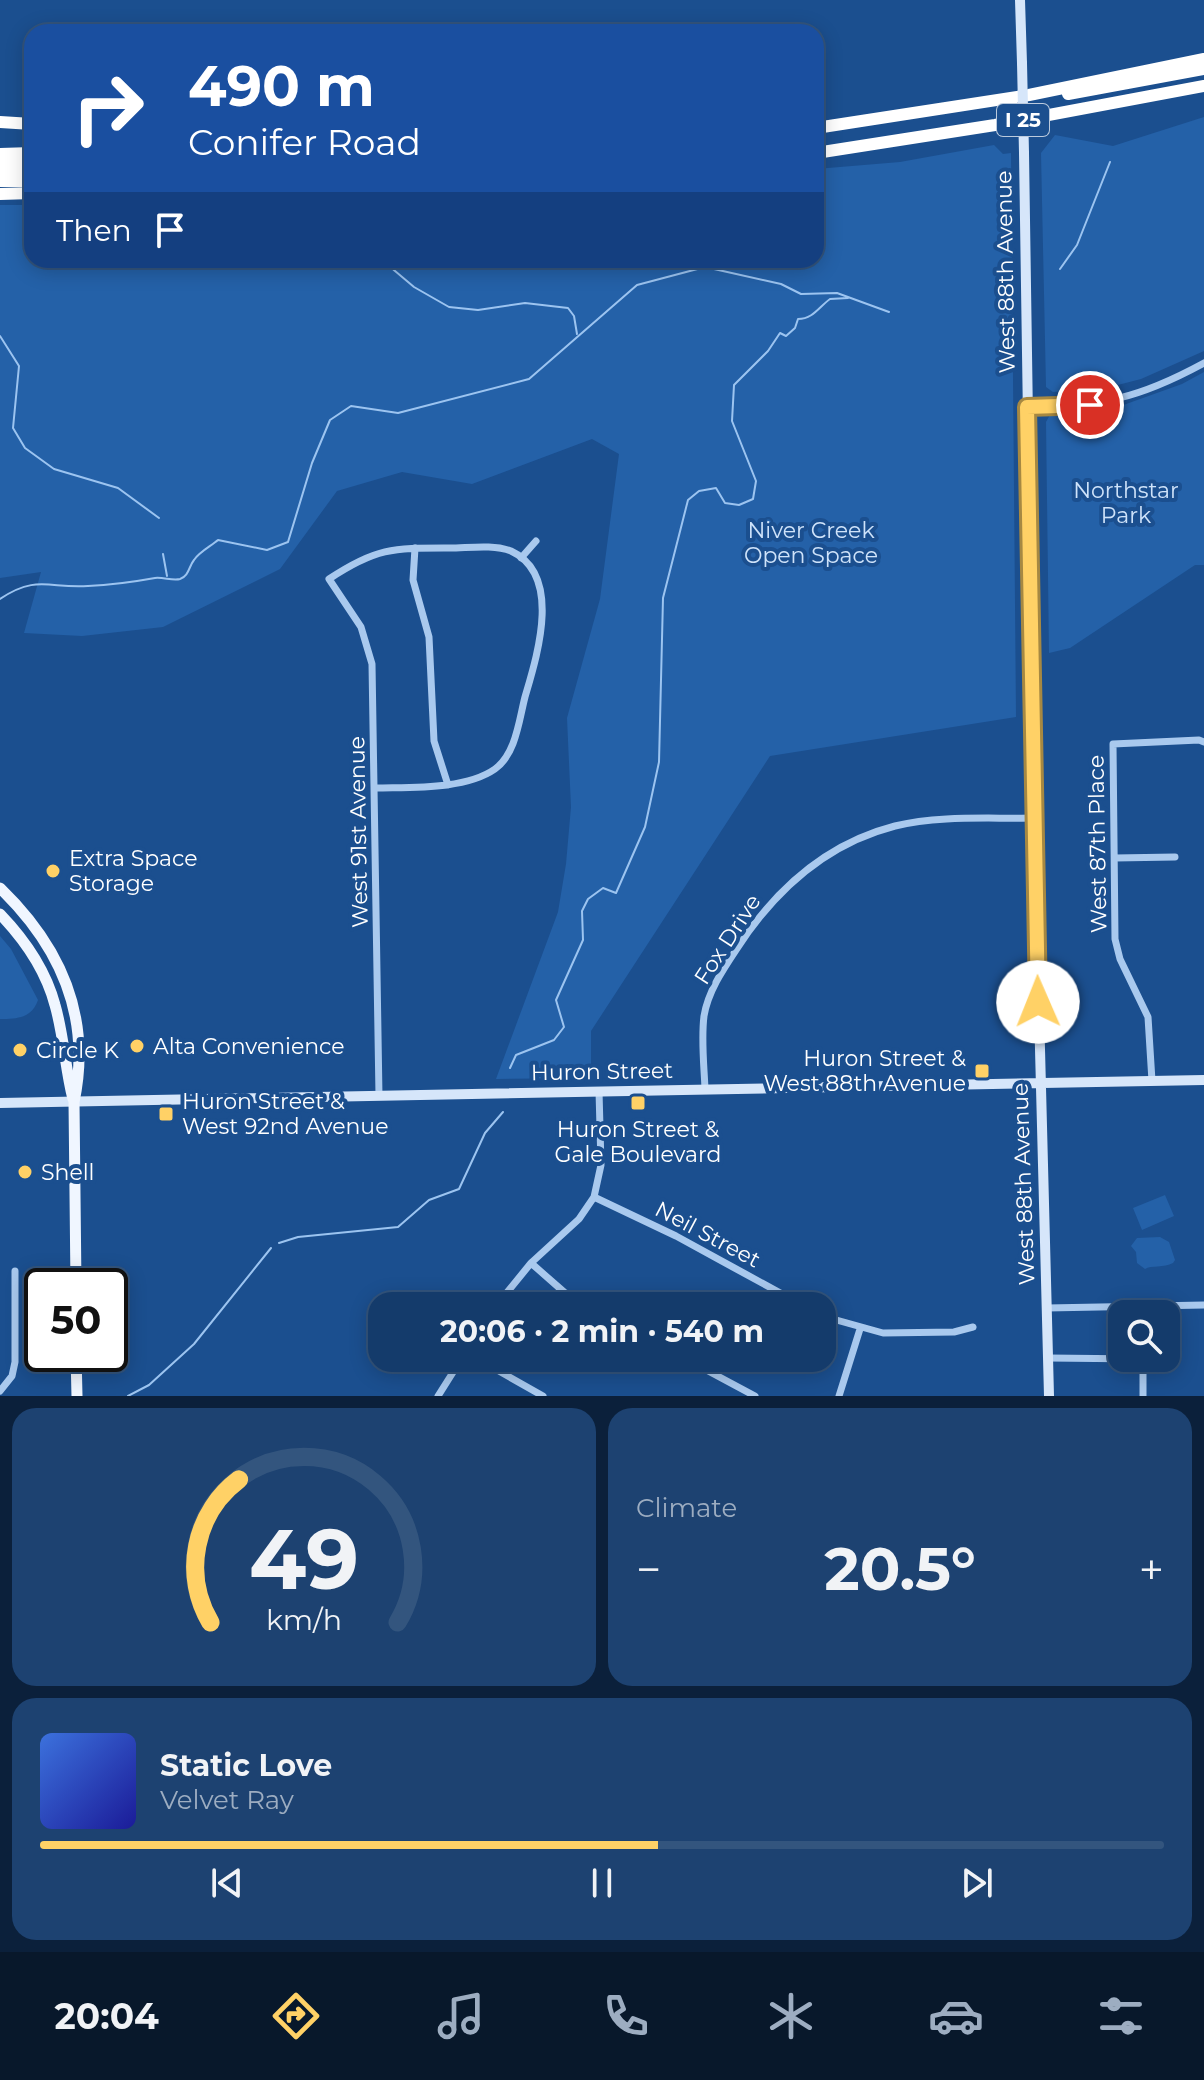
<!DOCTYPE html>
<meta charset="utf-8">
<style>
:root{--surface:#143b6b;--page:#1d4271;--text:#f1f3f6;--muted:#9dadc1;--line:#33557e;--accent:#ffd166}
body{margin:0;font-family:Montserrat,sans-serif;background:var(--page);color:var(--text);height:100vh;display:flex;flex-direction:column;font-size:30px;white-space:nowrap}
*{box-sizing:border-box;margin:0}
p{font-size:26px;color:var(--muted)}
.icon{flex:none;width:44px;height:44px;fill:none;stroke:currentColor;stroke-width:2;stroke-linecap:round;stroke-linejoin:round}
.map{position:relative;height:1396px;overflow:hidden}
.drawer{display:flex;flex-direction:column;gap:12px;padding:12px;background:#0b203b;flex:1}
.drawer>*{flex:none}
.banner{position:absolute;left:24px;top:24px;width:800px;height:244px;border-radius:24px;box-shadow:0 4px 20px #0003,0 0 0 2px var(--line);background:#1a4fa0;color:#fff;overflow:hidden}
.controls{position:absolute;left:1108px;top:1300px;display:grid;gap:16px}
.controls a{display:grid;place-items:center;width:72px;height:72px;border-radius:16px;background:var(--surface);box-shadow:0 4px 20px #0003,0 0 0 2px var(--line);font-size:40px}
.speed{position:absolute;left:24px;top:1268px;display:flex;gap:16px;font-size:40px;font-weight:700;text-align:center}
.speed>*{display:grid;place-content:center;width:104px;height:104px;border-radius:50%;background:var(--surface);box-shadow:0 4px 20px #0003,0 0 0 2px var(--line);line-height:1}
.speed .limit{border:4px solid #111;border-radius:12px;background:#fff;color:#111}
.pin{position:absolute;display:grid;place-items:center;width:68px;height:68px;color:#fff;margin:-34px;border:4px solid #fff;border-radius:50%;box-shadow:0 2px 8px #0007}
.me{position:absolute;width:88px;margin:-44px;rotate:359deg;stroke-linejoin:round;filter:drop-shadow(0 0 6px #0008)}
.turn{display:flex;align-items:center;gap:28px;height:168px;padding:0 32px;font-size:36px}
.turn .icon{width:104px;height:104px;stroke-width:2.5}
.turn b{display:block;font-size:56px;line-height:68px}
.then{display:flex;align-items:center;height:76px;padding:0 32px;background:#0003;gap:16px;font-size:30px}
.big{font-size:60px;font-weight:700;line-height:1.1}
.drawer .card{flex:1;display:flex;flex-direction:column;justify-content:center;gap:12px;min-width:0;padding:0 28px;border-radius:24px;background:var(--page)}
.drawer .dial{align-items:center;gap:0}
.dial svg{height:208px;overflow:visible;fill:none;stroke:var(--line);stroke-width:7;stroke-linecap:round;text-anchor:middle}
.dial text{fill:var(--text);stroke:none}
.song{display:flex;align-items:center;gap:24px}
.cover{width:96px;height:96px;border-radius:12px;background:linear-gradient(135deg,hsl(220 70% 55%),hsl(240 70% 35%))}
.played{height:8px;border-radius:4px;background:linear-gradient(90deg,var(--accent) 55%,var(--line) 55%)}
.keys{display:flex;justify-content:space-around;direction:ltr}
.heat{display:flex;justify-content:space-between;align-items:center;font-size:44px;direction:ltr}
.drawer .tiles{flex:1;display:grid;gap:12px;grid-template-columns:1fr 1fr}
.card:last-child{grid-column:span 2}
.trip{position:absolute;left:368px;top:1292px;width:468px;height:80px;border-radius:24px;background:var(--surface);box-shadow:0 4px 20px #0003,0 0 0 2px var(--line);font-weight:700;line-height:80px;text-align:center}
.menu{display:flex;height:128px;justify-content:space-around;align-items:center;background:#08182b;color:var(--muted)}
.menu .icon{width:56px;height:56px}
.menu .on{color:var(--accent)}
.menu b{font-size:36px;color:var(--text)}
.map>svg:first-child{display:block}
.green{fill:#2461a8}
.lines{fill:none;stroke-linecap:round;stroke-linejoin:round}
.stream{stroke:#9cc4f0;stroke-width:2}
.minor{stroke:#a9c9ee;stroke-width:7}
.secondary{stroke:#d6e6fa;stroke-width:10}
.primary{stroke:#f0f6ff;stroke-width:11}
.motorway{stroke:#fff;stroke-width:12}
.secondary-bridge{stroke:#d6e6fa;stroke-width:10}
.route-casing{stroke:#a68842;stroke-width:20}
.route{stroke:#ffd166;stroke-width:14}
.poi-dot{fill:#ffd166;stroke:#1b4f8f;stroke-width:3}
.labels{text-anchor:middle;stroke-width:8;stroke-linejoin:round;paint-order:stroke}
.shield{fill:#1b4f8f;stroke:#bbcadd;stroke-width:2}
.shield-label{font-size:20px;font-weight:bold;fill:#fff}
.street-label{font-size:22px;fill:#fff;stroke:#1b4f8f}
.park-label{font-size:22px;fill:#cfe3fa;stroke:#1b4f8f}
.poi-label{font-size:22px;fill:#fff;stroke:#1b4f8f;text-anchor:start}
</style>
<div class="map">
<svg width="1204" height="1396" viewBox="0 0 1204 1396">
<rect width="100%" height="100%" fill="#1b4f8f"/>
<path class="green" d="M1204 117V351L1141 379 1110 387 1053 392 1046 387 1041 153 1055 135 1113 146Z
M994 145 1003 154 1011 153 1016 717 770 756 591 1031V1078L496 1079 558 912 566 864 571 807 567 718 600 599 619 454 592 439 472 484 402 472 337 491 280 569 163 627 82 636 24 633 41 572 0 578V205H32V260H816V169L900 162Z
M1204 372V565H1195L1070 648 1049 653 1046 422 1051 413 1115 408 1182 384Z
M0 936 11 949 38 1000C32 1018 17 1019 0 1019Z
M1165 1195 1174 1216 1142 1230 1133 1208Z
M1160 1237 1169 1242 1175 1260 1173 1263C1164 1268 1151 1265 1145 1269L1137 1263 1136 1252 1131 1246 1137 1238Z"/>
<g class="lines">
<path class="stream" d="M382 260 414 287 449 307 478 310 525 303 568 308 574 316 577 334
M1060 269 1077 245 1110 162
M0 336 19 366 13 428 25 448 54 469 118 488 159 518
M163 554 167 576
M0 599C37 574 50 589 88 586 111 585 133 582 155 578 163 577 173 581 180 579 189 576 189 566 194 560 199 552 211 546 218 540L267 550 288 542 312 463 330 420 351 406 398 413 529 379 637 285 705 267 781 284 801 294 837 293 889 312
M510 1068 516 1055 554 1040 564 1027 556 1000 583 940 582 911 588 899 603 888 616 893 645 827 659 762 663 598 688 500 699 491 716 488 725 503 739 505 753 499 756 481 732 421 734 385 768 351 780 333 786 336 795 328 798 319C813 319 819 307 830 299L848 298
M279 1243 298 1237 398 1227 429 1200 459 1189 485 1133 503 1112
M128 1396 149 1385 194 1344 271 1248"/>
<path class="minor" d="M1027 407C1103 405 1136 400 1204 363
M415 548 413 580 429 637 434 741 448 785
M521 558 536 541
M376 788C411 787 465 790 495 769 516 754 519 720 525 697 537 656 563 575 511 551 493 544 468 548 450 548 394 548 377 547 329 579L361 627 372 664 379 1096
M1115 858 1175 857
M1152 1081 1148 1017 1120 959 1115 939 1113 744 1199 740 1204 742
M705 1089C704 1065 701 1039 704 1016 708 992 722 971 736 950 774 891 825 844 895 826 939 815 989 819 1034 818
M594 1197 676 1236 804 1306
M531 1263 564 1292 587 1306
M496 1306 531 1263 579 1219 594 1197 601 1165 599 1091
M1047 1308 1204 1305
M822 1316 883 1333 954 1332 973 1327
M476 1358 543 1396
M684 1358 755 1396
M1048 1358 1143 1359
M1143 1358V1396
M0 1391 12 1376 15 1362V1271
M438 1396 462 1358
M839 1396 860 1329"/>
<path class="secondary" d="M1020 0 1022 63
M1024 153 1034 818 1049 1396
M0 1103 1204 1080"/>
<path class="primary" d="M0 888C61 947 92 1017 74 1102L76 1286
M0 914C25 940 46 971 55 1005 64 1036 65 1068 73 1099
M76 1354 77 1396"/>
<path class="motorway" d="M1068 94 1204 69
M0 122 32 124
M816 128 1029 95 1204 59
M816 153 995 125 1204 86
M0 154 32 153
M0 164 32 163
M0 172H32
M0 181H32
M0 194 32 193"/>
<path class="secondary-bridge" d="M1022 63 1024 153"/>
</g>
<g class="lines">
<g class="route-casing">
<path id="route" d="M1038 1002 1027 407 1090 405"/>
</g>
<use href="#route" class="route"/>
</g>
<g class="poi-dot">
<circle cx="53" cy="871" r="8"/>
<circle cx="137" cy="1046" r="8"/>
<circle cx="20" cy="1050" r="8"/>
<rect x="974" y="1063" width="16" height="16" rx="4"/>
<rect x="630" y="1095" width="16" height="16" rx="4"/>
<rect x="158" y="1106" width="16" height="16" rx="4"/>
<circle cx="25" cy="1172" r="8"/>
</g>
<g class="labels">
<rect class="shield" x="997" y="104" width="52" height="32" rx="6"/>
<g class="shield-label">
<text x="1023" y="127">I 25</text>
</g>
<g class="street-label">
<text transform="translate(1005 272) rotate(-91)" y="8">West 88th Avenue</text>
<text transform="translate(358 832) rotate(-91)" y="8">West 91st Avenue</text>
<text transform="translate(1097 844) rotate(-91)" y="8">West 87th Place</text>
<text transform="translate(727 939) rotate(-57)" y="8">Fox Drive</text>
<text transform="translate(602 1071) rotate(-1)" y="8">Huron Street</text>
<text transform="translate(1023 1184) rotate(-92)" y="8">West 88th Avenue</text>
<text transform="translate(708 1234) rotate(28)" y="8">Neil Street</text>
</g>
<g class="park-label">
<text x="1126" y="498">Northstar<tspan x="1126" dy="25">Park</tspan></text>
<text x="811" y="538">Niver Creek<tspan x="811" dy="25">Open Space</tspan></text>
</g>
<g class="poi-label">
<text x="69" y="866">Extra Space<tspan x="69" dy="25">Storage</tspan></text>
<text x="153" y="1054">Alta Convenience</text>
<text x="36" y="1058">Circle K</text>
<text x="966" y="1066" text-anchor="end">Huron Street &amp;<tspan x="966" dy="25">West 88th Avenue</tspan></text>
<text x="182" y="1109">Huron Street &amp;<tspan x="182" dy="25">West 92nd Avenue</tspan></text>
<text x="638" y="1137" text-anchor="middle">Huron Street &amp;<tspan x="638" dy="25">Gale Boulevard</tspan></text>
<text x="41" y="1180">Shell</text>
</g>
</g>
</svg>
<div class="controls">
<a><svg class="icon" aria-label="search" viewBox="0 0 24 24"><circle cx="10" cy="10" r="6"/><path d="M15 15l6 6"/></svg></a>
</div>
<div class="speed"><div class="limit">50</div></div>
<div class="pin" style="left:1090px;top:405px;background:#d93025"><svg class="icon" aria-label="arrive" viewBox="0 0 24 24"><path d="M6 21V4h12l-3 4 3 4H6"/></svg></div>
<svg class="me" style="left:1038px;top:1002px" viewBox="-20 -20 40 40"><circle r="19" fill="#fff"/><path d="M0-13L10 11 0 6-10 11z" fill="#ffd166"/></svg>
<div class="trip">20:06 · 2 min · 540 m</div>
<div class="banner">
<div class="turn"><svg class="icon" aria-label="right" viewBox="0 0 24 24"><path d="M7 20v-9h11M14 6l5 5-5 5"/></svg><div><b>490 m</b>Conifer Road</div></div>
<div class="then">Then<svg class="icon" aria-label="arrive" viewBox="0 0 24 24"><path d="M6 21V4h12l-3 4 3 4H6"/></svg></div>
</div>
</div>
<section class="drawer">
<div class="tiles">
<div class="card dial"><svg viewBox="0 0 100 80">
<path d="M14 69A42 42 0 1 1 86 69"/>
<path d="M14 69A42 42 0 0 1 25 14" stroke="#ffd166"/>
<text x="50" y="56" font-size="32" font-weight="700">49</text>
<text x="50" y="72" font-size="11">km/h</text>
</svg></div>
<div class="card"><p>Climate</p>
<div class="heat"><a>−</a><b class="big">20.5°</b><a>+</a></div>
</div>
<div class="card">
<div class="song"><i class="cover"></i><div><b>Static Love</b><p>Velvet Ray</p></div></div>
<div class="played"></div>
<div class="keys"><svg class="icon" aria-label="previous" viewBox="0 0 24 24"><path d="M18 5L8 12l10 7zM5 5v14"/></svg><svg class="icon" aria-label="pause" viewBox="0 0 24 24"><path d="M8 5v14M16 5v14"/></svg><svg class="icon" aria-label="next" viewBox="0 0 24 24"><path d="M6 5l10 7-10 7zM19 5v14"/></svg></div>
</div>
</div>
</section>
<nav class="menu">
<b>20:04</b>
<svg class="icon on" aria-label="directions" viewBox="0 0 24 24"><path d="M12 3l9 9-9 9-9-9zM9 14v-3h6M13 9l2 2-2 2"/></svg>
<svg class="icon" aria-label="music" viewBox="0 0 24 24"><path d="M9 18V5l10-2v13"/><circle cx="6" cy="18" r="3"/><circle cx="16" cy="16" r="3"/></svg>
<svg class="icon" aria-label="phone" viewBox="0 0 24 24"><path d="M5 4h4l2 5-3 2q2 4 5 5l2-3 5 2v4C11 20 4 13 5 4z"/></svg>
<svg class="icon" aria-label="climate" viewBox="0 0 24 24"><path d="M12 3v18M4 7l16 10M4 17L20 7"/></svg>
<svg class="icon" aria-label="car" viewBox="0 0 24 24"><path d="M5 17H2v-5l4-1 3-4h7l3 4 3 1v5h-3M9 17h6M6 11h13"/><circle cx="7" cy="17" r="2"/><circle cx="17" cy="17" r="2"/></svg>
<svg class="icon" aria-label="filters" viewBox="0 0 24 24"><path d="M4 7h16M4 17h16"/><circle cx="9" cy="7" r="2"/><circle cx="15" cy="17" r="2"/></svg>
</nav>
